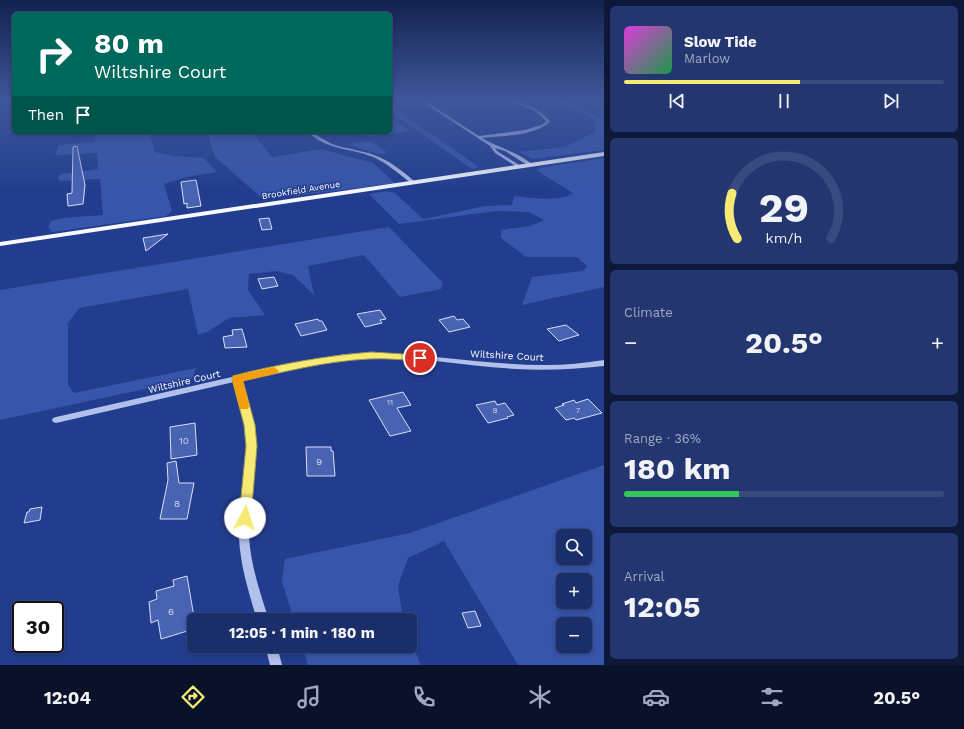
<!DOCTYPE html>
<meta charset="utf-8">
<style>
:root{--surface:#1a2e6a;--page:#233670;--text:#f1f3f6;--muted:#9fa8c1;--line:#384a7e;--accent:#f6ea75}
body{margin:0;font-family:"Work Sans",sans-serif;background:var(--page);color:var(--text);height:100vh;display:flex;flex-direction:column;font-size:15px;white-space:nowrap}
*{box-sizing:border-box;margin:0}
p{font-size:13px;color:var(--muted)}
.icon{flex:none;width:22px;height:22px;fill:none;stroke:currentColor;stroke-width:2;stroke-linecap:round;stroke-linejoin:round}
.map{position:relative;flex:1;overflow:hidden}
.drawer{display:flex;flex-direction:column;gap:6px;padding:6px;background:#0e193a;width:360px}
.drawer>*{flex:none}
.top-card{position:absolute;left:12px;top:12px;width:380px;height:122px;border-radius:6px;box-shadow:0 2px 6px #0003,0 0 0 1px var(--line);background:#00695c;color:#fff;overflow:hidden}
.buttons{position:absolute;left:556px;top:529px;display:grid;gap:8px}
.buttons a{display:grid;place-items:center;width:36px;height:36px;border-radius:6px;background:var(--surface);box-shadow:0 2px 6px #0003,0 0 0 1px var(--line);font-size:20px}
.speed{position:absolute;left:12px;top:601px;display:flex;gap:8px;font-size:20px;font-weight:700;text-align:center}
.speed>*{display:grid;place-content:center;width:52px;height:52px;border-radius:50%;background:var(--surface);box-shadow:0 2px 6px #0003,0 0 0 1px var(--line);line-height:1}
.speed .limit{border:2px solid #111;border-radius:6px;background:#fff;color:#111}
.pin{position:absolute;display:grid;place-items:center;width:34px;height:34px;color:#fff;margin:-17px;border:2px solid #fff;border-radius:50%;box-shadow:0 1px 4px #0007}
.me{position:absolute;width:44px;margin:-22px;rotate:5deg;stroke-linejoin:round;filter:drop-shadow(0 0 3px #0008)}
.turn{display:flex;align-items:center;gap:14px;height:84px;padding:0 16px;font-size:18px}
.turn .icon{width:52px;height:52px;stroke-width:2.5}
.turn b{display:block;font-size:28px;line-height:34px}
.then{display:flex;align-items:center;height:38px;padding:0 16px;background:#0003;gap:8px;font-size:15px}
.big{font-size:30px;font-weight:700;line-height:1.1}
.drawer .card{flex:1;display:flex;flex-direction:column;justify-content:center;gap:6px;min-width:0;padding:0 14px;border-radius:6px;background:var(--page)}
.drawer .dial{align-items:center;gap:0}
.dial svg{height:104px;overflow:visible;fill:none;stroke:var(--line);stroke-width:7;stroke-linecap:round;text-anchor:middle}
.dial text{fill:var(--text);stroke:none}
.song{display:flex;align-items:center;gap:12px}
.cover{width:48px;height:48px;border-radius:6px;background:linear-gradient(135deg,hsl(300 70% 55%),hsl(140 70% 35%))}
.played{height:4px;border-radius:2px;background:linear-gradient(90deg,var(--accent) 55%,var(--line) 55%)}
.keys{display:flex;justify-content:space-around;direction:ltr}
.heat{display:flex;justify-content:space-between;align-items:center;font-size:22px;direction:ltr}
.charge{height:6px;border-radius:3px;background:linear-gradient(90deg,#34c759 36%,var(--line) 0)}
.trip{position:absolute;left:187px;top:613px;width:230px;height:40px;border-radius:6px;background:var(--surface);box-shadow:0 2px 6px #0003,0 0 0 1px var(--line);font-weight:700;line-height:40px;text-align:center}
.tabs{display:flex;height:64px;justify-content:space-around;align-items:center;background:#0a122a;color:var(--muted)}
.tabs .icon{width:28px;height:28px}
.tabs .current{color:var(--accent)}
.tabs b{font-size:18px;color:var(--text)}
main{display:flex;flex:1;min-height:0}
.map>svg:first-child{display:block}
.green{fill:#3755aa;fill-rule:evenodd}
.building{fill:#4763b2;stroke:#d7e0f8}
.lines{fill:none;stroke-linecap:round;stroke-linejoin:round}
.minor{fill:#b2c1eb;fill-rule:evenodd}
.major{fill:#f7f9ff;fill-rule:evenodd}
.route{fill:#f6ea75;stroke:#a0984c}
.slow{fill:#f59e0b}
.labels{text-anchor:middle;stroke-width:3;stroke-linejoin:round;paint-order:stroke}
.number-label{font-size:8px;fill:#d1d8ec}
.far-street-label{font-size:9px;fill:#fff;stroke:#233d8e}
.street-label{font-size:10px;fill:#fff;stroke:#233d8e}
.near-number-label{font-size:10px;fill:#d1d8ec}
</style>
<main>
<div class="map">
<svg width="604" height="665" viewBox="0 0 604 665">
<rect width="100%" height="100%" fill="#233d8e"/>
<path class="green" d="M551 99H559L604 119V150L533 159 519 152 565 147 595 132V120Z
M390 105 479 167 472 169 390 112Z
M390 117 410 131 368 137 362 132H390Z
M96 132H149L155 152 173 156 204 158 217 172 186 177 164 184 172 211 166 216 52 232 48 227 51 221 63 218 103 215 100 179 60 181 58 178 61 174 98 169 97 153 55 155 59 145 95 142Z
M207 132H252L272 157 321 149 373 163 395 183 304 195 262 198 215 157Z
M371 141 388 153 378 154 347 144Z
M604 158V287L522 305 532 277 583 271 587 266 577 257H526L501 238V230L530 226 544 220 529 212 496 211 399 224 369 194 387 191 395 193 423 219 485 206 512 205 514 196C531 198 559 202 573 193L536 170 543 167Z
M389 227 443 283 441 289 400 297 364 255 308 266 314 295 293 275 276 271 249 274 248 290 265 315 229 318 207 332 198 335 188 289 79 308 68 323V385L74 393 196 368 192 379 0 420V290Z
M604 465V665H518L444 541 408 558 398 586 403 620H294L282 582 285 559 410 533ZM563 536H585V558H563ZM563 580H585V602H563ZM563 624H585V646H563Z
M410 639 421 665H308L302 646H410Z"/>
<path class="building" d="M77 146 85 185 83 204 68 206 67 194 72 193 73 147Z
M196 180 201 206 187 208V203L184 204 181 182Z
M269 218 272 229 262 230 259 219Z
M168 234 146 251 143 238Z
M274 277 278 286 262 289 258 279Z
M380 310 386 319 380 320 382 323 365 327 357 314Z
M454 316 457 320 463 319 470 327 449 332 439 320Z
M318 319 319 321H322L327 330 301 336 295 324Z
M566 325 579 335 559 341 547 329Z
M242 329 247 347 225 348 223 337 233 335 232 330Z
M403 392 411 405 397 408 411 431 390 436 369 400Z
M588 399 602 413 576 420 574 418 566 420 555 408 564 405 562 404 574 400 576 403Z
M495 401 497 405 505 403 514 415 507 417 508 418 488 423 476 405Z
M195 423 197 455 171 459 170 427Z
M306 447H331V451H333L335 476H307Z
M176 461 179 483H194L187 519H160L168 480 167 463Z
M42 507 40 520 24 523 27 512H29L30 509Z
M187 576 194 617V629L161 639 158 620 151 623 149 602 157 599 156 591 174 586 173 580Z
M475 611 481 626 468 628 462 613Z"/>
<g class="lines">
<path class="minor" d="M418 99H422L479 136 525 130 541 125 546 122C537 107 520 107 506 99H511C526 105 541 108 550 122 532 137 504 135 482 138 499 148 518 152 533 165L529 166 505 151 495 148 497 151 521 166V168H519L495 153 490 146Z
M308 132C314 132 325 141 332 144 346 149 361 150 374 155 389 160 404 172 415 182L411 183C399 174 387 163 373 157 351 148 326 150 308 132Z
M371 353C429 354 487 365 546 365 565 365 585 363 604 360V366C575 369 546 371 516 369 467 366 419 357 370 357 327 358 283 371 241 380 249 406 256 431 255 458 254 484 248 511 249 537 251 566 260 593 269 620H257C249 593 240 565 239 537 238 506 247 476 247 445 246 424 240 403 234 382L56 423 53 422 52 420 53 418 56 417 302 361 345 354Z
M265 646H277L282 665H270Z"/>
<path class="major" d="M604 152V156L0 246V242Z"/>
</g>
<linearGradient id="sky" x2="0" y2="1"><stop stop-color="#13224e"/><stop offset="0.52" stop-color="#3f579b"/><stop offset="1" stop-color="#3f579b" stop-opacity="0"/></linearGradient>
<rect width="604" height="192" fill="url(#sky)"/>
<path class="route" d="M371 352 420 355 425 358 420 361C404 360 386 358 369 359 326 361 284 372 243 381L255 425 257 446 251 518 250 522 245 523 240 522 239 518 246 446 244 425 232 379 233 376C278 364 325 356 371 352Z"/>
<path class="slow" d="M274 367 279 371 277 373 243 381 249 406 248 409H240L232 379 233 376Z"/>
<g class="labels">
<g class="number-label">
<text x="390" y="405">11</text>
<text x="495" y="413">9</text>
<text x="578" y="413">7</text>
</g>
<g class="far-street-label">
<text transform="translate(301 190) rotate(-9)" y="3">Brookfield Avenue</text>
</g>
<g class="street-label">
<text transform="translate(507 355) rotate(3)" y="4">Wiltshire Court</text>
<text transform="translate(184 381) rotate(-13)" y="4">Wiltshire Court</text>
</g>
<g class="near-number-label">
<text x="184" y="444">10</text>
<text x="319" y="465">9</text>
<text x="177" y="507">8</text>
<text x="171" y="615">6</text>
</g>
</g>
</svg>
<div class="buttons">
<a><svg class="icon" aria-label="search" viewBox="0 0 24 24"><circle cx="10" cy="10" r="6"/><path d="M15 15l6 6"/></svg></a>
<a>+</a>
<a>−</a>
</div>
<div class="speed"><div class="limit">30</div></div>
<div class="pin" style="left:420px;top:358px;background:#d93025"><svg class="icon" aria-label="arrive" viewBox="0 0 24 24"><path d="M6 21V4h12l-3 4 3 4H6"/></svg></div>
<svg class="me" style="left:245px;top:518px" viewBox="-20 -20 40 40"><circle r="19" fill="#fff"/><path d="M0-13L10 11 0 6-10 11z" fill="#f6ea75"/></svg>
<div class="trip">12:05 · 1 min · 180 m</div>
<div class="top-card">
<div class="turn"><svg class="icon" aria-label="right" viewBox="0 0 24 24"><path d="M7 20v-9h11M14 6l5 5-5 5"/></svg><div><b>80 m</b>Wiltshire Court</div></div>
<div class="then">Then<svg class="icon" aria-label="arrive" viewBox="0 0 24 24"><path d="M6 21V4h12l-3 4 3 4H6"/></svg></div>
</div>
</div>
<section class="drawer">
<div class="card">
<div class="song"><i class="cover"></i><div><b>Slow Tide</b><p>Marlow</p></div></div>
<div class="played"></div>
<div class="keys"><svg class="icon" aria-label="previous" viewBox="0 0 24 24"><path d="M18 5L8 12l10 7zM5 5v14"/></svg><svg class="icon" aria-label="pause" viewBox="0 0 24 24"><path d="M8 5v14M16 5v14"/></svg><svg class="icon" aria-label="next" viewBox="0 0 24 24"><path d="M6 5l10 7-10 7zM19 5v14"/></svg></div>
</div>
<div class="card dial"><svg viewBox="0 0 100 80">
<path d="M14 69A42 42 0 1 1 86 69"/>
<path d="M14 69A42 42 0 0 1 10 34" stroke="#f6ea75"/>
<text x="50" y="56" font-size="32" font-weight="700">29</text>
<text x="50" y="72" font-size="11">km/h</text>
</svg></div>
<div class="card"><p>Climate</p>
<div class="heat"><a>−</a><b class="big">20.5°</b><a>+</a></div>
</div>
<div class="card"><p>Range · 36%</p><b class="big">180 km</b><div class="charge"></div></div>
<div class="card"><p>Arrival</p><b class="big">12:05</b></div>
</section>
</main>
<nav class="tabs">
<b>12:04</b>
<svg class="icon current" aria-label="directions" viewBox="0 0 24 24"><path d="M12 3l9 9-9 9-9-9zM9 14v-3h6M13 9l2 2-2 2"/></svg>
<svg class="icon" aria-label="music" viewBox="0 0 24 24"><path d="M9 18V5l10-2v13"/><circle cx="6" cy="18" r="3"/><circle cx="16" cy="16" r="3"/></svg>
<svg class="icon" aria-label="phone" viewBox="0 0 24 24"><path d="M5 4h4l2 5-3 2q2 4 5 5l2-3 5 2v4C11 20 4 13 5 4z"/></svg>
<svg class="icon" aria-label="climate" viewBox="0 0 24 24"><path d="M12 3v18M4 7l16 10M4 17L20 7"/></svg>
<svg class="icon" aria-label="car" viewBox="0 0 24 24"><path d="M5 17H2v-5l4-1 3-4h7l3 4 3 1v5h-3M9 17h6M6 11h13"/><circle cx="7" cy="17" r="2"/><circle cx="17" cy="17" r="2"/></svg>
<svg class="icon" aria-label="filters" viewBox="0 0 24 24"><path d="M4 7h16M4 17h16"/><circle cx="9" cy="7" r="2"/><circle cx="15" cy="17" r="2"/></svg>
<b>20.5°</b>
</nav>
